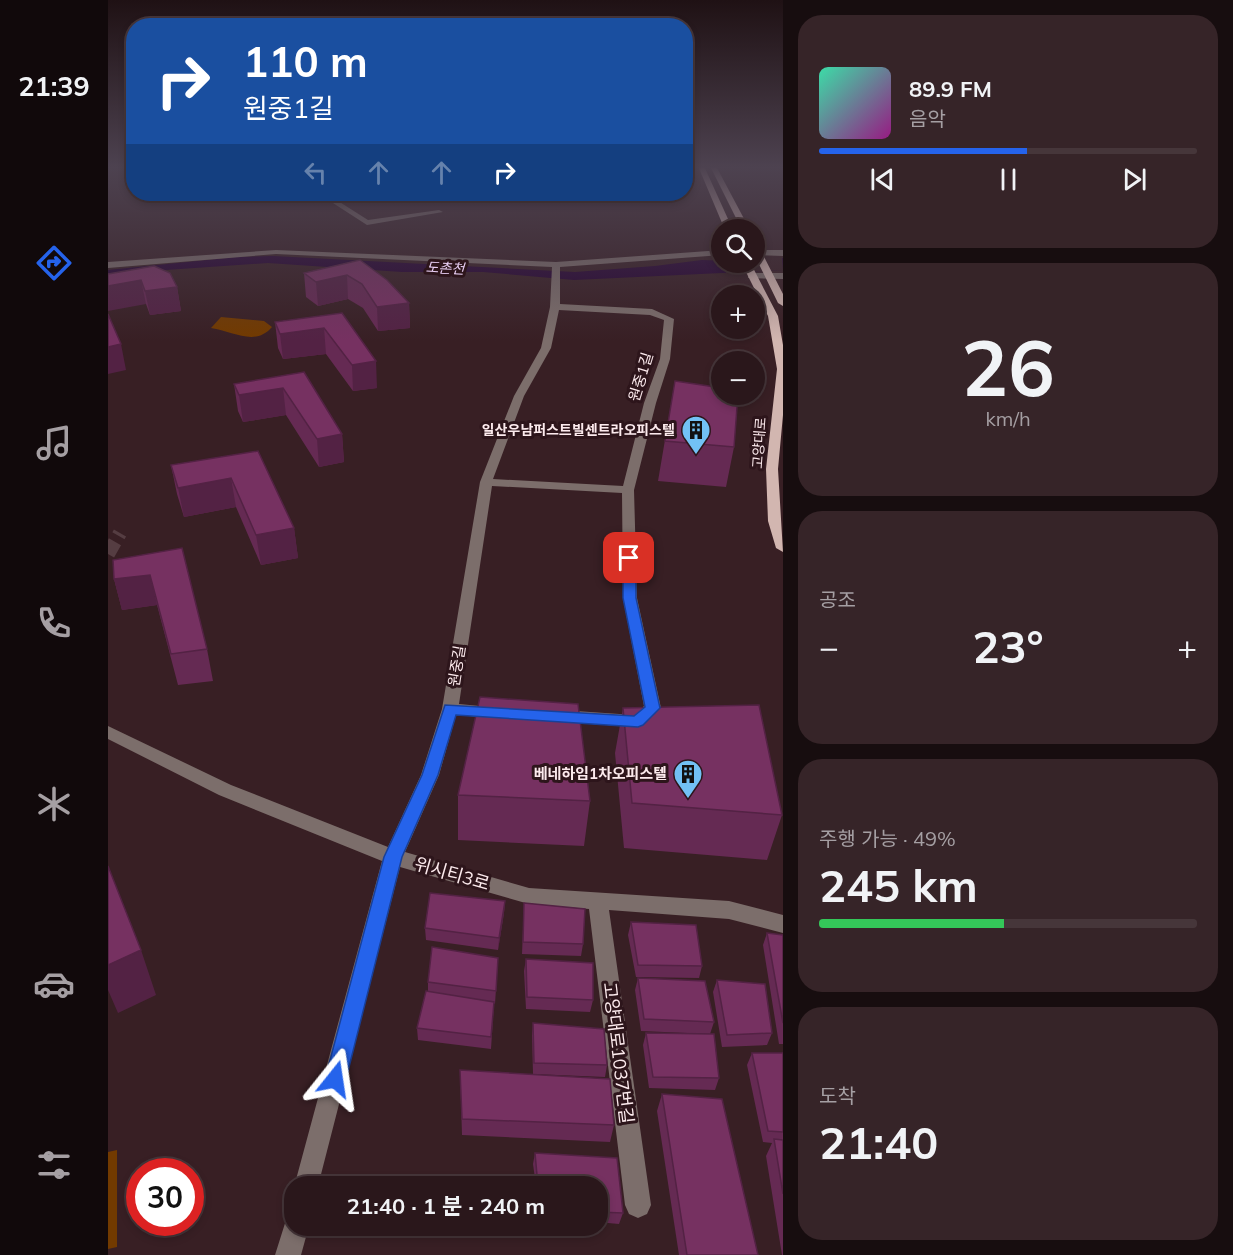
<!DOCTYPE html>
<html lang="ko">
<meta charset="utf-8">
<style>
:root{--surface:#2a171b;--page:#362428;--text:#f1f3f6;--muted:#a59fa3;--line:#46363a;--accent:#2563eb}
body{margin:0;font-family:Mulish,"Noto Sans KR",sans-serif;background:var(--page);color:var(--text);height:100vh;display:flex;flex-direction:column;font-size:22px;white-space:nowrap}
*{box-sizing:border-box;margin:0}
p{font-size:20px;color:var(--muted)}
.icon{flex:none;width:33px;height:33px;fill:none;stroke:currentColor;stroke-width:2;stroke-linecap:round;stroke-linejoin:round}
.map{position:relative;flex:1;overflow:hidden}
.details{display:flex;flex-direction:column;gap:15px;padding:15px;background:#170d0f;width:450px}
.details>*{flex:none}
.top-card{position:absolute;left:18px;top:18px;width:567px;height:183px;border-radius:24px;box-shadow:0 3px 9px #0003,0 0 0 2px var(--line);background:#1a4fa0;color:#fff;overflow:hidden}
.controls{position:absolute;left:603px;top:219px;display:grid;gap:12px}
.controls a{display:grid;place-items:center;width:54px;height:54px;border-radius:50%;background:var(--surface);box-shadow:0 3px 9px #0003,0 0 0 2px var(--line);font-size:30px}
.speed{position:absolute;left:18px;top:1158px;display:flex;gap:12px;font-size:30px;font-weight:700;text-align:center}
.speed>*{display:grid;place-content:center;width:78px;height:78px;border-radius:50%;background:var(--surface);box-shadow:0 3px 9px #0003,0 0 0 2px var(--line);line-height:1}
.speed .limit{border:9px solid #d22;background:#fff;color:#111}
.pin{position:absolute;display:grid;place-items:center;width:51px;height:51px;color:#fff;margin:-26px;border-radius:12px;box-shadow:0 3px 9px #0006}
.me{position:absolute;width:66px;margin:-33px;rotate:15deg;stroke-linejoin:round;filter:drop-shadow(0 0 4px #0008)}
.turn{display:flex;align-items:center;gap:21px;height:126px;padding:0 18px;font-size:27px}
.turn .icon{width:78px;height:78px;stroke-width:2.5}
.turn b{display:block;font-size:42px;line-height:51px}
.lanes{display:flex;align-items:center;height:57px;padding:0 18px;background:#0003;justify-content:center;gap:30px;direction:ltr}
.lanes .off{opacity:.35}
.big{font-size:45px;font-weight:700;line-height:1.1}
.details .widget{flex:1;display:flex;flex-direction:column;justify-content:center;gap:9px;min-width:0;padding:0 21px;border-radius:24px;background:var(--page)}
.details .dial{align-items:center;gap:0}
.dial b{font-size:78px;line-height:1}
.song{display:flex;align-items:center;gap:18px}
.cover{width:72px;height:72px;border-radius:9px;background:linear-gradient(135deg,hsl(160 70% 55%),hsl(310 70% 35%))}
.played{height:6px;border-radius:3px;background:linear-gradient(90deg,var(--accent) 55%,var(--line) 55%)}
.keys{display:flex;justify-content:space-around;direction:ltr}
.heat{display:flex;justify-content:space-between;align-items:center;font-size:33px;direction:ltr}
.charge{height:9px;border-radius:4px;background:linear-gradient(90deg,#34c759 49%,var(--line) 0)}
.trip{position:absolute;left:176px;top:1176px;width:324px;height:60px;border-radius:24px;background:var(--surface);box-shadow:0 3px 9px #0003,0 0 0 2px var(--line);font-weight:700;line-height:60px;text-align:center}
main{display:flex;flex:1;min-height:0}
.tab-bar{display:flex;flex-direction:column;width:108px;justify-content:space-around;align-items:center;background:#11090b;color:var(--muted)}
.tab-bar .icon{width:42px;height:42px}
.tab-bar .active{color:var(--accent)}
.tab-bar b{font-size:27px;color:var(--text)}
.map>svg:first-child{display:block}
.green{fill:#723a00}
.water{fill:#260332}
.pier{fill:#381f24}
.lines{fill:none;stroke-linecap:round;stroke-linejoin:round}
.minor-tunnel{stroke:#553d42;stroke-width:14;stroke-dasharray:14 7;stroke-linecap:butt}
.minor{fill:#7c6e6b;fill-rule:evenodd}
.major{fill:#d2b6b0;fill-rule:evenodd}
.wall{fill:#652a53}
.shaded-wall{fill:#532244}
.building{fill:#763161;stroke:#532244;stroke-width:1.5}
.route{fill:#2563eb;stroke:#184099;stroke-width:1.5}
.labels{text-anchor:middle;stroke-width:6;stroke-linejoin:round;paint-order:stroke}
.far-water-label{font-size:14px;font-style:italic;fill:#e7cdf2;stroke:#2d151b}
.far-poi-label{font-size:14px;font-weight:bold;fill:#fceaed;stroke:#2d151b;text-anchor:end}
.far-street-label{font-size:14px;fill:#fceaed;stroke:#2d151b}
.street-label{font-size:15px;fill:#fceaed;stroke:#2d151b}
.poi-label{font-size:15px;font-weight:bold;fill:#fceaed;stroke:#2d151b;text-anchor:end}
.near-street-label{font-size:18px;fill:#fceaed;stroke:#2d151b}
</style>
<main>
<nav class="tab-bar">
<b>21:39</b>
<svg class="icon active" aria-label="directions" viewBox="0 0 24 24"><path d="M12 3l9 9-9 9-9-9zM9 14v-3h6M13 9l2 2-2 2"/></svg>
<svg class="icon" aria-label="music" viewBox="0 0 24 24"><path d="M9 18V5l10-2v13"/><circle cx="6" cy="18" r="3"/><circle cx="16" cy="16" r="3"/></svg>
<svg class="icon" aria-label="phone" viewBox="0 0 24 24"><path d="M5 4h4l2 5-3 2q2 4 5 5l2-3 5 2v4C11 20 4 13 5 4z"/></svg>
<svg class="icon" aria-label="climate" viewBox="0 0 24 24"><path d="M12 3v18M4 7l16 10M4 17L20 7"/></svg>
<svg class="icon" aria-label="car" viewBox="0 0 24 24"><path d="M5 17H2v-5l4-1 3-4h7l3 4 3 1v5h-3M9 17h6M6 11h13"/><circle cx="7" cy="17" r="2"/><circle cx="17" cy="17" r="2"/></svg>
<svg class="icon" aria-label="filters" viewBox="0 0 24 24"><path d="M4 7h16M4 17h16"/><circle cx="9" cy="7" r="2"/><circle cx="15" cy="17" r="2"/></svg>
</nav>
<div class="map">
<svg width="675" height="1255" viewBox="0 0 675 1255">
<rect width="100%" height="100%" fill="#381f24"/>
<path class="green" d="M113 317 156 321 164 327C147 347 125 331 103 328Z
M9 1150V1247L0 1249V1152Z"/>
<path class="water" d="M165 256 467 272 547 266 594 260 646 262 647 259 675 258V270L466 280 375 272H294L160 263 0 274V270L129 257Z"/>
<path class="pier" d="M674 257 675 270 618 273 616 263 646 262 647 258Z"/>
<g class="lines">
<path class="minor-tunnel" d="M0 554 12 533"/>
<path class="minor" d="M211 194H219L260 220 331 210 335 212 259 225Z
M168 250 448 262 614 250V255L452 267V304L544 309 566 319 562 359 548 403 526 490 529 598 553 708 535 725 529 727 453 722 447 720 445 716 447 712 453 710 526 715 536 706 515 598 514 493 384 486 351 704 393 708 395 712 393 716 387 718 348 715 331 775 297 852 421 888 621 901 675 915V933L621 919 501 910 543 1205 539 1214 530 1218 521 1214 517 1205 481 909 421 904 292 867 210 1186 186 1187 274 861 111 795 0 739V726L123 785 280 847 313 775 334 709 372 482 406 396 433 348 442 307 444 267 168 254 0 268V262ZM451 310 542 315 556 320 552 359 536 403 515 486 385 479 416 396 443 348Z
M646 250H675V256L646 255Z
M643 273H675V279L640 278V274Z
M186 1214V1226H201L193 1255H167L179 1217Z"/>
<path class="major" d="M590 166H596L625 230H617Z
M602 166H608L642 230H634Z
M646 243 650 245 675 294V306L670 303 646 254Z
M633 262H642L670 316 675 345V415L670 469 675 552 668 548 660 521 658 469 669 369 660 316Z"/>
</g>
<path class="wall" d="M252 260 301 303 302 328 270 331 255 308 240 299 210 306 198 297 196 273Z
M0 274 69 287 73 311 42 315 38 304Z
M234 313 269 388 245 391 218 354 175 359 170 348 167 322Z
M196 372 234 434 236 462 211 467 178 415 135 422 130 411 126 384Z
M567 381 626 447 618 487 550 481Z
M150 451 186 528 190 558 153 565 128 507 76 517 69 494 63 465Z
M74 548 99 649 105 681 70 685 49 605 14 610 6 579Z
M515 708 674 815 659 860 516 848 507 753Z
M350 795 482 801 476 846 350 840Z
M397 901 396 913 390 950 318 940 317 928Z
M416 903 475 944 473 956 414 954Z
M523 922 594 966 591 978 528 977 520 935Z
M659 933 675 935V1044H671L655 945Z
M390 958 387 1004 386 1003 383 1049 310 1040 309 1028 320 991V982Z
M418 959 485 1000 482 1012 418 1009 416 971Z
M530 978 606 1022 602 1034 533 1031 527 990Z
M609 980 664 1033 659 1045 614 1047 605 992Z
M425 1023 499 1065 497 1077 425 1074 424 1035Z
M538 1033 611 1078 607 1090 541 1088 535 1045Z
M644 1053H675V1255H674L658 1156 664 1143 655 1142 639 1065Z
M352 1070 506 1125 502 1142 354 1135Z
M554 1094 650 1255H571L549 1111Z
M427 1153 509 1158 515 1213 511 1224 489 1222V1186H428L425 1164Z"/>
<path class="shaded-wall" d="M239 275 240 299 210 306 208 282Z
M33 280 38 304 0 311V286Z
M69 287 73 311 42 315 37 291Z
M301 303 302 328 270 331 269 307Z
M216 328 218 354 175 359 172 334Z
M13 344 18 370 0 374V347Z
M268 361 269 388 245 391 244 365Z
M175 388 178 415 135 422 131 395Z
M234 434 236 462 211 467 209 439Z
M123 478 128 507 76 517 70 488Z
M186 528 190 558 153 565 148 535Z
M42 575 49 605 14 610 6 579Z
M397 901 396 913 390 950 391 938Z
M33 950 48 995 10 1013 0 990V965Z"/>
<path class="building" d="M252 260 279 280 301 303 269 307 254 284 239 275 208 282 196 273Z
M46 266 62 273 69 287 37 291 33 280 0 286V274Z
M234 313 268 361 244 365 216 328 172 334 167 322Z
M0 314 13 344 0 347Z
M196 372 234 434 209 439 175 388 131 395 126 384Z
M567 381 614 388V394H630L626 447 557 441Z
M150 451 186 528 148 535 123 478 70 488 63 465Z
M74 548 99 649 63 654 42 575 6 579 5 560Z
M372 697 470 704 482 801 350 795Z
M651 705 674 815 524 803 515 708Z
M0 866 33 950 0 965Z
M322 893 397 901 391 938 317 928Z
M416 903 477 909 475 944 415 942Z
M523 922 588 925 594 966 530 965Z
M659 933 675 935V1023Z
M324 947 390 958 388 991 320 982Z
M418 959 485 963V1000L419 997Z
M530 978 597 981 606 1022 536 1019Z
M609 980 657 984 664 1033 619 1035Z
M318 991 386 1002 383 1037 309 1028Z
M425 1023 496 1029 499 1065 426 1063Z
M538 1033 606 1034 611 1078 545 1077Z
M644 1053H675V1132L660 1131Z
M352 1070 502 1079 506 1125 354 1119Z
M554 1094 614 1099 650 1255H579Z
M666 1139 675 1140V1194Z
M427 1153 509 1158 515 1213 489 1212V1186H430Z"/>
<linearGradient id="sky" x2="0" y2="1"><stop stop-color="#1f1114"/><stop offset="0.49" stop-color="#4d4250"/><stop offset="1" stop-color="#4d4250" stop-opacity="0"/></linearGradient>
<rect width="675" height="341" fill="url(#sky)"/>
<path class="route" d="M521 555 528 558V598L552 708 535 725 530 727 348 715 330 775 294 857 238 1079 235 1087 227 1090 220 1087 217 1079 276 857 314 775 337 705 526 716 537 707 515 598V558Z"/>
<defs>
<g id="building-pin" transform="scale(1.5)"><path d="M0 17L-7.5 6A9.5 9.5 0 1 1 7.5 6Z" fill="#72c1f5" stroke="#2d151b"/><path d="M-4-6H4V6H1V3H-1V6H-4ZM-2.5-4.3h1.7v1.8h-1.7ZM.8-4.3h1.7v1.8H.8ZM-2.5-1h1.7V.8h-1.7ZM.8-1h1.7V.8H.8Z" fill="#111"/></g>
</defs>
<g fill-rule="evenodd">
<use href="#building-pin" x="588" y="430"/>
<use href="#building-pin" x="580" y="774"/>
</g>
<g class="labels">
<g class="far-water-label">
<text transform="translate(337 268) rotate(3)" y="5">도촌천</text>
</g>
<g class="far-poi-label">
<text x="567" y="435">일산우남퍼스트빌센트라오피스텔</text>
</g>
<g class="far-street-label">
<text transform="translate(651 443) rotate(-86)" y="5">고양대로</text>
</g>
<g class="street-label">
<text transform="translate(533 377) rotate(-73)" y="5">원중1길</text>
<text transform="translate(349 666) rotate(-81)" y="5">원중길</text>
</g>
<g class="poi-label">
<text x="559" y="779">베네하임1차오피스텔</text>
</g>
<g class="near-street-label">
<text transform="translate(344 874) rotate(16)" y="6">위시티3로</text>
<text transform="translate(510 1053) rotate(83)" y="6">고양대로1037번길</text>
</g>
</g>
</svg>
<div class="controls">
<a><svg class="icon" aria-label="search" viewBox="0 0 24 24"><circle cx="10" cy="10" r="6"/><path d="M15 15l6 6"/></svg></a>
<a>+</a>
<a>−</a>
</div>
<div class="speed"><div class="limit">30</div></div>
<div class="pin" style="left:521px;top:558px;background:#d93025"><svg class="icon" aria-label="arrive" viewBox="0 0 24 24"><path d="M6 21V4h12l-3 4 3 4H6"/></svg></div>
<svg class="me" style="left:227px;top:1079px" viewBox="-20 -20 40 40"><path d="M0-17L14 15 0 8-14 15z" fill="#2563eb" stroke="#fff" stroke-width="4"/></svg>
<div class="trip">21:40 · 1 분 · 240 m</div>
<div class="top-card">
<div class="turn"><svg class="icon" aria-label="right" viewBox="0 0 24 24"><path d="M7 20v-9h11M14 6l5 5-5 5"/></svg><div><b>110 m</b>원중1길</div></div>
<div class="lanes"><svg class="icon off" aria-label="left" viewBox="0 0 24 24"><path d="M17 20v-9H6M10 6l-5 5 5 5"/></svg><svg class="icon off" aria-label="ahead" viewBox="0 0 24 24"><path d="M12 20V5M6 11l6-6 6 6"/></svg><svg class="icon off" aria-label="ahead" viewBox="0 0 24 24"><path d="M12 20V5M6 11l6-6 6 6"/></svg><svg class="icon" aria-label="right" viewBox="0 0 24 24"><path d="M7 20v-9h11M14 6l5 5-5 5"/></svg></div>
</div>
</div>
<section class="details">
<div class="widget">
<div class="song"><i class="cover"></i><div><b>89.9 FM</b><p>음악</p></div></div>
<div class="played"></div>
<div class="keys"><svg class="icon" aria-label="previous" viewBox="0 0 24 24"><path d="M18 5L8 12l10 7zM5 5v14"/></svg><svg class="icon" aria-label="pause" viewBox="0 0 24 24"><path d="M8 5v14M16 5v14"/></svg><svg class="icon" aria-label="next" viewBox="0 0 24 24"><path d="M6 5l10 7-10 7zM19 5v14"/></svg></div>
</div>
<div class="widget dial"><b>26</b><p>km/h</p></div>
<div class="widget"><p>공조</p>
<div class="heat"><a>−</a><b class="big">23°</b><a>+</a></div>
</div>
<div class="widget"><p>주행 가능 · 49%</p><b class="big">245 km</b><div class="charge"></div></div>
<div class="widget"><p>도착</p><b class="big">21:40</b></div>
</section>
</main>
